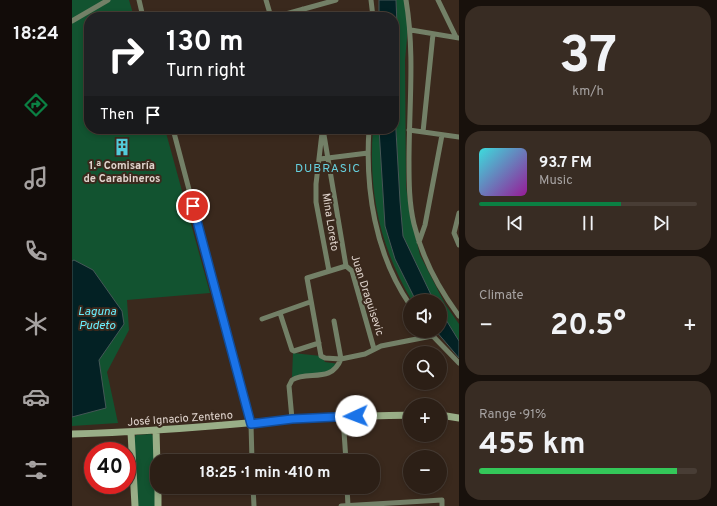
<!DOCTYPE html>
<meta charset="utf-8">
<style>
:root{--surface:#2c1f16;--page:#382c23;--text:#f1f3f6;--muted:#a6a2a1;--line:#483d35;--accent:#0b8043}
body{margin:0;font-family:Overpass,sans-serif;background:var(--page);color:var(--text);height:100vh;display:flex;flex-direction:column;font-size:15px;white-space:nowrap}
*{box-sizing:border-box;margin:0}
p{font-size:13px;color:var(--muted)}
.icon{flex:none;width:22px;height:22px;fill:none;stroke:currentColor;stroke-width:2;stroke-linecap:round;stroke-linejoin:round}
.map{position:relative;flex:1;overflow:hidden}
.panel{display:flex;flex-direction:column;gap:6px;padding:6px;background:#18110c;width:258px}
.panel>*{flex:none}
.top-card{position:absolute;left:12px;top:12px;width:315px;height:122px;border-radius:16px;box-shadow:0 2px 6px #0003,0 0 0 1px var(--line);background:#202124;color:#fff;overflow:hidden}
.tools{position:absolute;left:331px;top:294px;display:grid;gap:8px}
.tools a{display:grid;place-items:center;width:44px;height:44px;border-radius:50%;background:var(--surface);box-shadow:0 2px 6px #0003,0 0 0 1px var(--line);font-size:20px}
.speed{position:absolute;left:12px;top:442px;display:flex;gap:8px;font-size:20px;font-weight:700;text-align:center}
.speed>*{display:grid;place-content:center;width:52px;height:52px;border-radius:50%;background:var(--surface);box-shadow:0 2px 6px #0003,0 0 0 1px var(--line);line-height:1}
.speed .limit{border:6px solid #d22;background:#fff;color:#111}
.pin{position:absolute;display:grid;place-items:center;width:34px;height:34px;color:#fff;margin:-17px;border:2px solid #fff;border-radius:50%;box-shadow:0 1px 4px #0007}
.me{position:absolute;width:44px;margin:-22px;rotate:268deg;stroke-linejoin:round;filter:drop-shadow(0 0 3px #0008)}
.turn{display:flex;align-items:center;gap:14px;height:84px;padding:0 16px;font-size:18px}
.turn .icon{width:52px;height:52px;stroke-width:2.5}
.turn b{display:block;font-size:28px;line-height:34px}
.then{display:flex;align-items:center;height:38px;padding:0 16px;background:#0003;gap:8px;font-size:15px}
.big{font-size:30px;font-weight:700;line-height:1.1}
.panel .tile{flex:1;display:flex;flex-direction:column;justify-content:center;gap:6px;min-width:0;padding:0 14px;border-radius:16px;background:var(--page)}
.panel .dial{align-items:center;gap:0}
.dial b{font-size:52px;line-height:1}
.song{display:flex;align-items:center;gap:12px}
.cover{width:48px;height:48px;border-radius:6px;background:linear-gradient(135deg,hsl(180 70% 55%),hsl(300 70% 35%))}
.played{height:4px;border-radius:2px;background:linear-gradient(90deg,var(--accent) 65%,var(--line) 65%)}
.keys{display:flex;justify-content:space-around;direction:ltr}
.heat{display:flex;justify-content:space-between;align-items:center;font-size:22px;direction:ltr}
.charge{height:6px;border-radius:3px;background:linear-gradient(90deg,#34c759 91%,var(--line) 0)}
.trip{position:absolute;left:78px;top:454px;width:230px;height:40px;border-radius:16px;background:var(--surface);box-shadow:0 2px 6px #0003,0 0 0 1px var(--line);font-weight:700;line-height:40px;text-align:center}
main{display:flex;flex:1;min-height:0}
.tabs{display:flex;flex-direction:column;width:72px;justify-content:space-around;align-items:center;background:#120c09;color:var(--muted)}
.tabs .icon{width:28px;height:28px}
.tabs .selected{color:var(--accent)}
.tabs b{font-size:18px;color:var(--text)}
.map>svg:first-child{display:block}
.green{fill:#125330}
.water{fill:#032124;stroke:#455757}
.lines{fill:none;stroke-linecap:round;stroke-linejoin:round}
.street{stroke:#738067;stroke-width:5}
.secondary{stroke:#99ae87;stroke-width:7}
.route-casing{stroke:#114b97;stroke-width:10}
.route{stroke:#1a73e8;stroke-width:7}
.labels{text-anchor:middle;stroke-width:4;stroke-linejoin:round;paint-order:stroke}
.poi-label{font-size:11px;font-weight:bold;fill:#e0d4cd;stroke:#3a291d}
.street-label{font-size:11px;fill:#e0d4cd;stroke:#3a291d}
.neighbourhood-label{font-size:12px;letter-spacing:1px;fill:#66d0df;stroke:#3a291d}
.water-label{font-size:12px;font-style:italic;fill:#6af0fe;stroke:#3a291d}
</style>
<main>
<nav class="tabs">
<b>18:24</b>
<svg class="icon selected" aria-label="directions" viewBox="0 0 24 24"><path d="M12 3l9 9-9 9-9-9zM9 14v-3h6M13 9l2 2-2 2"/></svg>
<svg class="icon" aria-label="music" viewBox="0 0 24 24"><path d="M9 18V5l10-2v13"/><circle cx="6" cy="18" r="3"/><circle cx="16" cy="16" r="3"/></svg>
<svg class="icon" aria-label="phone" viewBox="0 0 24 24"><path d="M5 4h4l2 5-3 2q2 4 5 5l2-3 5 2v4C11 20 4 13 5 4z"/></svg>
<svg class="icon" aria-label="climate" viewBox="0 0 24 24"><path d="M12 3v18M4 7l16 10M4 17L20 7"/></svg>
<svg class="icon" aria-label="car" viewBox="0 0 24 24"><path d="M5 17H2v-5l4-1 3-4h7l3 4 3 1v5h-3M9 17h6M6 11h13"/><circle cx="7" cy="17" r="2"/><circle cx="17" cy="17" r="2"/></svg>
<svg class="icon" aria-label="filters" viewBox="0 0 24 24"><path d="M4 7h16M4 17h16"/><circle cx="9" cy="7" r="2"/><circle cx="15" cy="17" r="2"/></svg>
</nav>
<div class="map">
<svg width="387" height="506" viewBox="0 0 387 506">
<rect width="100%" height="100%" fill="#3a291d"/>
<path class="green" d="M0 0H57L62 17H17V129H93L138 293 55 300 57 330 35 372 46 423 0 426Z
M324 0H333L336 27 333 60 334 186 337 209 348 255 373 304 387 324V341L368 310V301H362L360 298 331 236 328 201 323 113 325 25Z
M301 129H307L313 226 323 259 344 301H340C308 247 296 192 301 129Z
M221 353 249 356 253 362 267 364 249 376 220 377Z
M79 434 83 437 84 506H66L62 438 64 435Z"/>
<path class="water" d="M307 0H324L325 25 323 113 328 201 331 236 362 301H344L323 259 313 226 307 129H322V17H307Z
M2 260 21 270 50 311 52 324 27 360 34 408 0 417V261Z
M368 310 387 341V358L364 331H368Z"/>
<g class="lines">
<path class="street" d="M67 0 71 17
M194 0 199 17
M299 0 301 17
M334 0C343 53 337 107 337 161 337 182 337 203 342 224 350 257 367 289 387 316
M366 0 384 37
M231 9 233 17
M203 17 264 0
M0 21 36 0
M339 30 387 38
M101 129 179 424 180 461
M251 129 274 266 280 271 302 349
M297 129C293 189 303 254 338 305
M337 130 387 137
M351 132 361 34
M250 133 244 184V202L257 271
M248 159 296 153
M387 213 382 233 387 245
M347 242 353 225 370 135
M274 266 235 278 249 356 253 358 269 359 293 354 309 346 360 336
M208 313 220 350 222 351 247 343
M190 319 238 302
M262 321 269 359
M356 331 387 363
M271 417 274 461
M220 419 217 386 220 380C236 370 259 384 269 359
M181 487 182 506
M275 487 276 506
M269 506 370 500V506"/>
<path class="secondary" d="M368 415 387 418
M84 430 85 466
M59 432 63 506
M0 434C73 432 146 426 219 419 258 416 299 416 338 415
M86 487V506"/>
</g>
<g class="lines">
<g class="route-casing">
<path id="route" d="M121 206 179 424 220 419 284 416"/>
</g>
<use href="#route" class="route"/>
</g>
<defs>
<g id="building-bare" transform="scale(1.38)"><path d="M-4-6H4V6H1V3H-1V6H-4ZM-2.5-4.3h1.7v1.8h-1.7ZM.8-4.3h1.7v1.8H.8ZM-2.5-1h1.7V.8h-1.7ZM.8-1h1.7V.8H.8Z" fill="#53cbda" stroke="#3a291d" stroke-width="2.5" paint-order="stroke"/></g>
</defs>
<g fill-rule="evenodd">
<use href="#building-bare" x="50" y="147"/>
</g>
<g class="labels">
<g class="poi-label">
<text x="50" y="169">1.ª Comisaría<tspan x="50" dy="13">de Carabineros</tspan></text>
</g>
<g class="street-label">
<text transform="translate(259 222) rotate(81)" y="4">Mina Loreto</text>
<text transform="translate(296 295) rotate(72)" y="4">Juan Draguisevic</text>
<text transform="translate(108 418) rotate(-4)" y="4">José Ignacio Zenteno</text>
</g>
<g class="neighbourhood-label">
<text x="256" y="172">DUBRASIC</text>
</g>
<g class="water-label">
<text x="25" y="315">Laguna<tspan x="25" dy="14">Pudeto</tspan></text>
</g>
</g>
</svg>
<div class="tools">
<a><svg class="icon" aria-label="sound" viewBox="0 0 24 24"><path d="M4 9h4l5-4v14l-5-4H4zM17 9q2 3 0 6"/></svg></a>
<a><svg class="icon" aria-label="search" viewBox="0 0 24 24"><circle cx="10" cy="10" r="6"/><path d="M15 15l6 6"/></svg></a>
<a>+</a>
<a>−</a>
</div>
<div class="speed"><div class="limit">40</div></div>
<div class="pin" style="left:121px;top:206px;background:#d93025"><svg class="icon" aria-label="arrive" viewBox="0 0 24 24"><path d="M6 21V4h12l-3 4 3 4H6"/></svg></div>
<svg class="me" style="left:284px;top:416px" viewBox="-20 -20 40 40"><circle r="19" fill="#fff"/><path d="M0-13L10 11 0 6-10 11z" fill="#1a73e8"/></svg>
<div class="trip">18:25 · 1 min · 410 m</div>
<div class="top-card">
<div class="turn"><svg class="icon" aria-label="right" viewBox="0 0 24 24"><path d="M7 20v-9h11M14 6l5 5-5 5"/></svg><div><b>130 m</b>Turn right</div></div>
<div class="then">Then<svg class="icon" aria-label="arrive" viewBox="0 0 24 24"><path d="M6 21V4h12l-3 4 3 4H6"/></svg></div>
</div>
</div>
<section class="panel">
<div class="tile dial"><b>37</b><p>km/h</p></div>
<div class="tile">
<div class="song"><i class="cover"></i><div><b>93.7 FM</b><p>Music</p></div></div>
<div class="played"></div>
<div class="keys"><svg class="icon" aria-label="previous" viewBox="0 0 24 24"><path d="M18 5L8 12l10 7zM5 5v14"/></svg><svg class="icon" aria-label="pause" viewBox="0 0 24 24"><path d="M8 5v14M16 5v14"/></svg><svg class="icon" aria-label="next" viewBox="0 0 24 24"><path d="M6 5l10 7-10 7zM19 5v14"/></svg></div>
</div>
<div class="tile"><p>Climate</p>
<div class="heat"><a>−</a><b class="big">20.5°</b><a>+</a></div>
</div>
<div class="tile"><p>Range · 91%</p><b class="big">455 km</b><div class="charge"></div></div>
</section>
</main>
